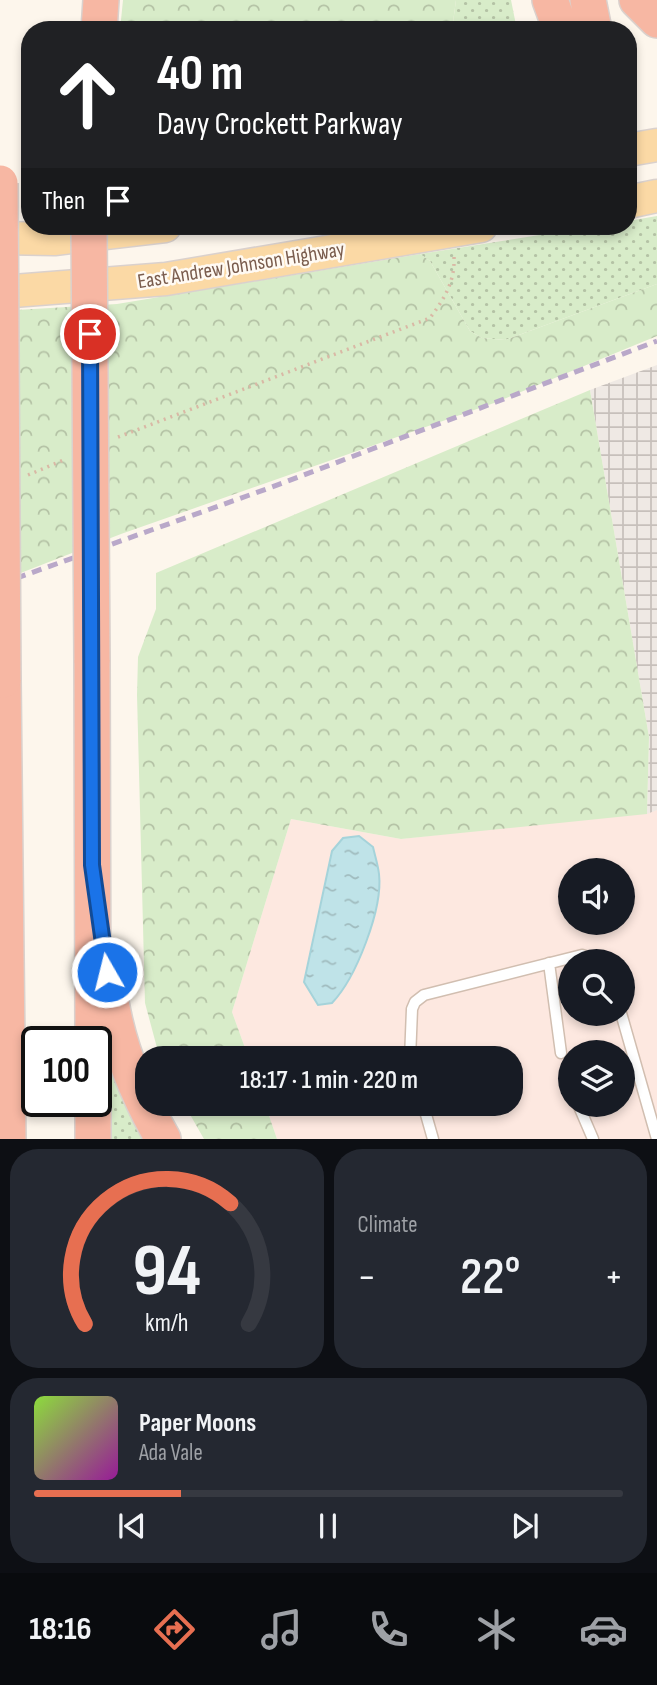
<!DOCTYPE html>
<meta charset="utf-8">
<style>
:root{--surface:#171b24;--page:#242831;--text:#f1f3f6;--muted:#9ea1a6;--line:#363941;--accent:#e76f51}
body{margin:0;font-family:"Sofia Sans Condensed",sans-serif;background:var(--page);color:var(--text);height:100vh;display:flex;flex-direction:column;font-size:26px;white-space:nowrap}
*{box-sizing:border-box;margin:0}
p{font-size:23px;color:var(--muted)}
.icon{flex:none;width:38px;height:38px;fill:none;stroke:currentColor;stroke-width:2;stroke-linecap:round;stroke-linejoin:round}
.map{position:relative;height:1139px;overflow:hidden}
.sheet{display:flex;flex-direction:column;gap:10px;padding:10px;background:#0d0f14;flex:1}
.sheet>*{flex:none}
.top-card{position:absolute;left:21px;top:21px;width:616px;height:214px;border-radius:28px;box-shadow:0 4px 10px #0003;background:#202124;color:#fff;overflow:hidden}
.fabs{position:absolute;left:558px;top:858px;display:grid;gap:14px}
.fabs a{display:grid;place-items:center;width:77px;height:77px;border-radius:50%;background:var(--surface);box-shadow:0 4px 10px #0003;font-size:35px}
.speed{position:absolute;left:21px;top:1026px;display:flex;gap:14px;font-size:35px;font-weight:700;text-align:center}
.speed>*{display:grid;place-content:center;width:91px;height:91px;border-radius:50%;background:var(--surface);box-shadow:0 4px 10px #0003;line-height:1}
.speed .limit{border:4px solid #111;border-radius:10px;background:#fff;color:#111}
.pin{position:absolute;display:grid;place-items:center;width:60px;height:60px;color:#fff;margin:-30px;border:4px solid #fff;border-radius:50%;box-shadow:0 2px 7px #0007}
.me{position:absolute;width:77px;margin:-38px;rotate:352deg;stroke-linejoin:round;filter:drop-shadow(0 0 5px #0008)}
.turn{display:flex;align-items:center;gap:24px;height:147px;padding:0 21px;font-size:32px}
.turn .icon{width:91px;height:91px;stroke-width:2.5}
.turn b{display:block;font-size:49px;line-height:60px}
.then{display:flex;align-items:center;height:66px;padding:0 21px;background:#0003;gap:14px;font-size:26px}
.big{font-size:52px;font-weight:600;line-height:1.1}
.sheet .tile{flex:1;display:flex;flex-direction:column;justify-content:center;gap:10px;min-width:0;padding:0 24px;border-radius:28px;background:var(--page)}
.sheet .dial{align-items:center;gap:0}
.dial svg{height:182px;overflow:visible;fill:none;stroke:var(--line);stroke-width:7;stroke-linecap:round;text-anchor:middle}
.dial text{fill:var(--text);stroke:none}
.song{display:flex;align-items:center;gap:21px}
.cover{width:84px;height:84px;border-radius:10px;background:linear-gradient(135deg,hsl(90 70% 55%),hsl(300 70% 35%))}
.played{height:7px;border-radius:4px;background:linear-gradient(90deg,var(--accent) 25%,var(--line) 25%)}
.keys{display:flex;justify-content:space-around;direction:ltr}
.heat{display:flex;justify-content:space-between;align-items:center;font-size:38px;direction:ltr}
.sheet .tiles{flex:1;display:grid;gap:10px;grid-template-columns:1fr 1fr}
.tile:last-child{grid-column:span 2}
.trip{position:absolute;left:135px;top:1046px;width:388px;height:70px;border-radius:28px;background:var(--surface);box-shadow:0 4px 10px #0003;font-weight:600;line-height:70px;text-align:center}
.tabs{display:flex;height:112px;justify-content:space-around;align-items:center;background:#090b0e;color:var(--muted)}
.tabs .icon{width:49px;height:49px}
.tabs .selected{color:var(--accent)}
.tabs b{font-size:32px;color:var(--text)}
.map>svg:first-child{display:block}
.commercial{fill:#fde8e0;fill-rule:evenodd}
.industrial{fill:url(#industrial-grid)}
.grass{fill:url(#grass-dots)}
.forest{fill:url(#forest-crowns)}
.water{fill:url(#water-ripples);stroke:#a5d3da;stroke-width:2}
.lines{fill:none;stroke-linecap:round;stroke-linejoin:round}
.lane-casing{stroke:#d1beb0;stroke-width:13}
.primary-casing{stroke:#dad1cd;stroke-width:35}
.highway-casing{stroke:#dad1cd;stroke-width:38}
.path{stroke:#d9b8a5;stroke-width:3.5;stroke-dasharray:2 5;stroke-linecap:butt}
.lane{stroke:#fff;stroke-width:10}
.primary{stroke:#fbd9a5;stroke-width:32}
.highway{stroke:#f7b7a3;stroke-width:35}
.rail{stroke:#b9a8c9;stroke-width:5;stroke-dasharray:10 7;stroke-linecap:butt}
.highway-bridge-casing{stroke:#dad1cd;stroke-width:38;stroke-linecap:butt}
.highway-bridge{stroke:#f7b7a3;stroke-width:35}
.route-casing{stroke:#114b97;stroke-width:18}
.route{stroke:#1a73e8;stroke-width:12}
.labels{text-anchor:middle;stroke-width:5;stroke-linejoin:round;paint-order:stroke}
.street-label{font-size:21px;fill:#7a5c4d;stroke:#fffaf3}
</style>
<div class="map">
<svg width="657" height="1139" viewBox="0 0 657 1139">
<defs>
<pattern id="industrial-grid" width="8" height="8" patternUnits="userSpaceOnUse" patternTransform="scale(1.75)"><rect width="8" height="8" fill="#efe9e4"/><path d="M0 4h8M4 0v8" fill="none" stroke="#c7c0bb"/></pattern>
<pattern id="grass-dots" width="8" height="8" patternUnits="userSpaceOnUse" patternTransform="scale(1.75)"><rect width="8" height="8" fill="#d8ecc9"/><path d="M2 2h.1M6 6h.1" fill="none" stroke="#b4c2a5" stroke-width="1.8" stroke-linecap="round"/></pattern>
<pattern id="forest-crowns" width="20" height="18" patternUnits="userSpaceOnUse" patternTransform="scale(1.75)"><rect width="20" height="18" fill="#d8ecc9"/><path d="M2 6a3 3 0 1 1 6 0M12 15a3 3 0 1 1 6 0" fill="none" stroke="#b4c2a5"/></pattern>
<pattern id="water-ripples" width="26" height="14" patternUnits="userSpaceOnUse" patternTransform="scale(1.75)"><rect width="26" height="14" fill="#bfe3e8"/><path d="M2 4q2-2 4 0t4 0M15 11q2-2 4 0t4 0" fill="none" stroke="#a0bbbe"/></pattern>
</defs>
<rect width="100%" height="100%" fill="#fdf6ec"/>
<path class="commercial" d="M657 810V1139H277L265 1104H511V1059H249L232 1012 291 819 401 839ZM570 870H623V922H570ZM570 961H623V1013H570ZM570 1052H623V1104H570Z"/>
<path class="industrial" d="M657 365V810L647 814 649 737 590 390Z"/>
<path class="grass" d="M456 0H511L517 30H452Z
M657 216V284L505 340 482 338 470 331 430 261 420 254 596 226H628V221Z
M108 1051 148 1139H109Z"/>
<path class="forest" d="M123 0H456L452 30H120Z
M420 254 430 261 470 331 482 338 505 340 657 284V336L494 403 121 534 0 581V311L117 304Z
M590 390 649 737 647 814 401 839 291 819 232 1012 249 1059H160L145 1003 137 695 138 657 156 609V573Z
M184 1104H265L277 1139H204Z"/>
<path class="water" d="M359 836 373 847C375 856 378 865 379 874 383 909 356 978 332 1003L318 1005 304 982 332 851 343 838Z"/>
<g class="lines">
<g class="lane-casing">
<path id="lane" d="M549 963 561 1053
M621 1013 657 1139
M410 1059 412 1009 415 1002 424 995 582 955 601 961
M423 1104 433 1139
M578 1104 593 1139"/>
</g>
<g class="primary-casing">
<path id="primary" d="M628 150 657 145
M628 202 657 196
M0 238 54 239 165 226
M0 292 166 279 481 226"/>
</g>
<g class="highway-casing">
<path id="highway" d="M550 0 561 30
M588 0 594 30
M637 0 657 20
M99 30 101 0
M92 660 93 1041
M3 680 8 1139
M109 989C116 1043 136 1092 163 1139
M93 1101V1139"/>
</g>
<path class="path" d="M118 437 430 318C444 299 455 282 454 257
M28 475 66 459"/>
<use href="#lane" class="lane"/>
<use href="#primary" class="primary"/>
<use href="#highway" class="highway"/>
<path class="rail" d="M0 584 272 487 657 341"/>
<g class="highway-bridge-casing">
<path id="highway-bridge" d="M0 183 3 680
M89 226 92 660"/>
</g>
<use href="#highway-bridge" class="highway-bridge"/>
</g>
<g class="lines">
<g class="route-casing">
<path id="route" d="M90 334 92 865 107 972"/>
</g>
<use href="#route" class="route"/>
</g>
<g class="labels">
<g class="street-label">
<text transform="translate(241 265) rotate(-9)" y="7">East Andrew Johnson Highway</text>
</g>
</g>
</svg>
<div class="fabs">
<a><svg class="icon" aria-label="sound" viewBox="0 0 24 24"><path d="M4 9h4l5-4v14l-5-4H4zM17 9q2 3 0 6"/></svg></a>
<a><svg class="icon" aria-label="search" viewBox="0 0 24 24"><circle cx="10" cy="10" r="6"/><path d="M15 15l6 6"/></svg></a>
<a><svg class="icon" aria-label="layers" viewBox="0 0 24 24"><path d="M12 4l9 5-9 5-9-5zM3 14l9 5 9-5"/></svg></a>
</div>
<div class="speed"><div class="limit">100</div></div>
<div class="pin" style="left:90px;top:334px;background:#d93025"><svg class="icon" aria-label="arrive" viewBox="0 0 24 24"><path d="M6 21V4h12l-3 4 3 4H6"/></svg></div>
<svg class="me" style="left:107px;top:972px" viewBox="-20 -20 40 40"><circle r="17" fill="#1a73e8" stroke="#fff" stroke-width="3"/><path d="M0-11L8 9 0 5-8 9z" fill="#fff"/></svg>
<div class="trip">18:17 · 1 min · 220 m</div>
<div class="top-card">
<div class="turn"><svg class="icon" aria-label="ahead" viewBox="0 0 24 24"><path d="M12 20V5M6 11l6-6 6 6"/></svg><div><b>40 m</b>Davy Crockett Parkway</div></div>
<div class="then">Then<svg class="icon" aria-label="arrive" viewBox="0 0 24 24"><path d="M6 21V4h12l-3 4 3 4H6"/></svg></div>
</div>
</div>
<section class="sheet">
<div class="tiles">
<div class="tile dial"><svg viewBox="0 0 100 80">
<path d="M14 69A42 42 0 1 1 86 69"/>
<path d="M14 69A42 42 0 0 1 78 16" stroke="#e76f51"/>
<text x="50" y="56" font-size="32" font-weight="700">94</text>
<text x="50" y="72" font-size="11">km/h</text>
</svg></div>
<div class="tile"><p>Climate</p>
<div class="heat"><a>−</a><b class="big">22°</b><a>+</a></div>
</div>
<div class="tile">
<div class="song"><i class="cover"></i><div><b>Paper Moons</b><p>Ada Vale</p></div></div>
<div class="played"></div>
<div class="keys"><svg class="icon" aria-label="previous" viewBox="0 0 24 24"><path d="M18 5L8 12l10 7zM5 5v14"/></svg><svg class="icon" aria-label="pause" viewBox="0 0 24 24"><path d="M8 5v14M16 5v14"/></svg><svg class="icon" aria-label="next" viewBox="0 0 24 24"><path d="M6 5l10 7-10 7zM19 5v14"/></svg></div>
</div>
</div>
</section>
<nav class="tabs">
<b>18:16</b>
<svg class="icon selected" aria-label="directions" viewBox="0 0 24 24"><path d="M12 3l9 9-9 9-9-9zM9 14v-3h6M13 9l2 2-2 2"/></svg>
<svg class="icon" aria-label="music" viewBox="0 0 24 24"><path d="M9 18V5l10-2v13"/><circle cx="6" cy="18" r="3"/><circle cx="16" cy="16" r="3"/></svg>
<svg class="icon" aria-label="phone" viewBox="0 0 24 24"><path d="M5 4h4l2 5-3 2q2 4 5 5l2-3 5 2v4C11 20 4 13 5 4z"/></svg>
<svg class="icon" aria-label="climate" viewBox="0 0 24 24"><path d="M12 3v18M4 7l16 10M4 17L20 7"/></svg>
<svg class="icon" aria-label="car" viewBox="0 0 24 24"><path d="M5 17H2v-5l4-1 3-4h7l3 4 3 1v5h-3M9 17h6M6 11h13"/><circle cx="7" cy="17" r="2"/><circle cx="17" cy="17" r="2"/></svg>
</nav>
